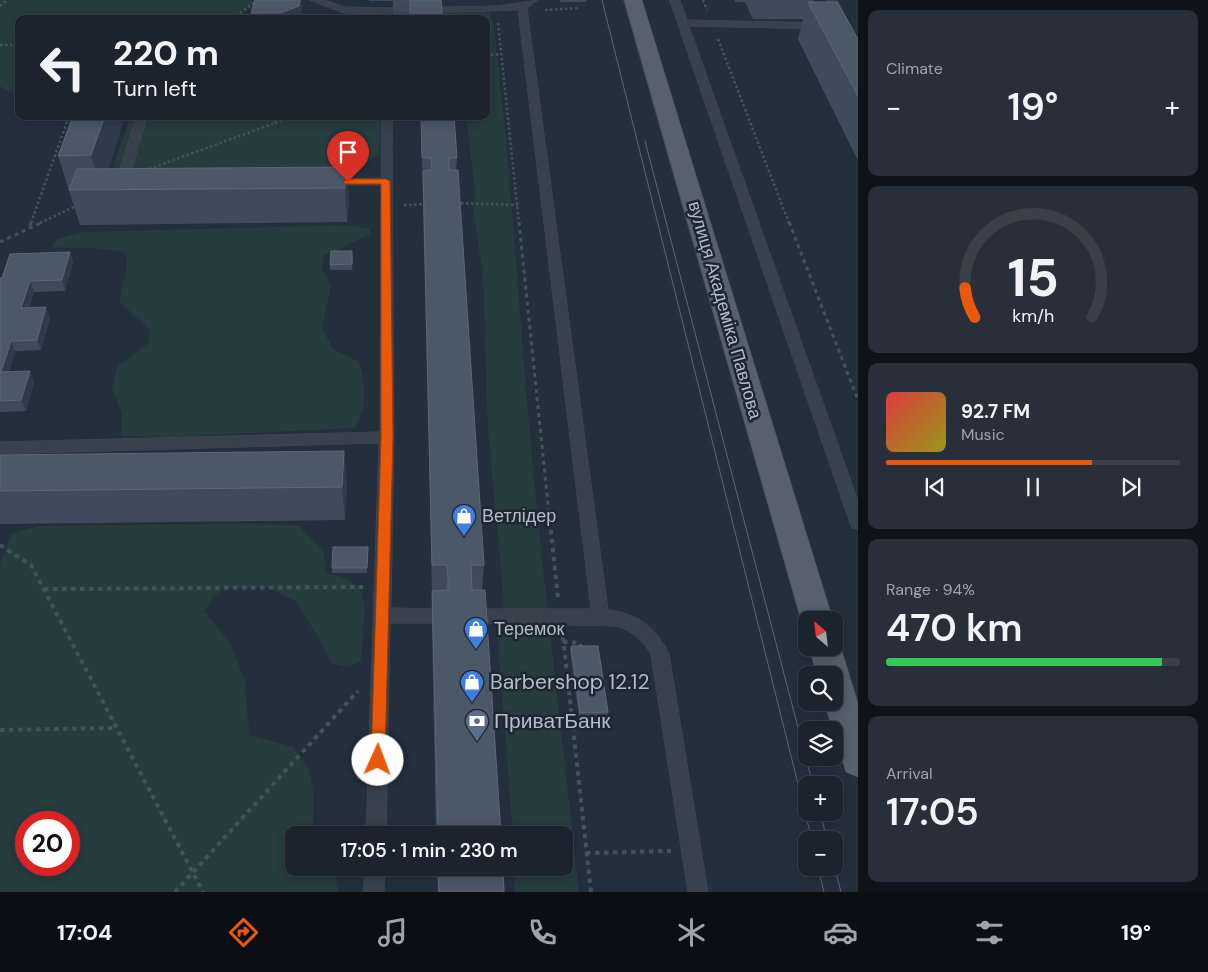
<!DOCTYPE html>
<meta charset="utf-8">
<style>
:root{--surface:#1b232e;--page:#282f3a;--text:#f1f3f6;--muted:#a0a4aa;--line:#39404a;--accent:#ea580c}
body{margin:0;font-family:"DM Sans",sans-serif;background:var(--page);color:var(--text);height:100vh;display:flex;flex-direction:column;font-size:19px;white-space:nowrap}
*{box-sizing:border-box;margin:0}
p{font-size:16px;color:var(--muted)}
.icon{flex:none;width:28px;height:28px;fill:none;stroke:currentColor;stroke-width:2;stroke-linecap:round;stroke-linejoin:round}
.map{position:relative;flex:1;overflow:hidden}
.side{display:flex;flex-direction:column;gap:10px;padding:10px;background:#0f1319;width:350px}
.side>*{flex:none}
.banner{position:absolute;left:15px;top:15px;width:475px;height:105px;border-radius:10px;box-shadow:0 2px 12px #0003,0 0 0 1px var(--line);background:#1b232e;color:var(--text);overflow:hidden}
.needle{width:32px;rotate:332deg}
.controls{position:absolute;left:798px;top:611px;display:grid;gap:10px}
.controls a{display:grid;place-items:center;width:45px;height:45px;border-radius:10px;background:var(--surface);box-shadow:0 2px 12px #0003,0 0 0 1px var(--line);font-size:25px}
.speed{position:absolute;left:15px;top:811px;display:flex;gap:10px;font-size:25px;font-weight:700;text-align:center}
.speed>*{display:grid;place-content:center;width:65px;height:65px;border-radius:50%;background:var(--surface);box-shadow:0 2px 12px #0003,0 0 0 1px var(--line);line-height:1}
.speed .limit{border:8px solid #d22;background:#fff;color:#111}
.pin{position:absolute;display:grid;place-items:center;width:42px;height:42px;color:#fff;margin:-51px -21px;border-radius:50% 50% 50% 0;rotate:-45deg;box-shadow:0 0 5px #0007}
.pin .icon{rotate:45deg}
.me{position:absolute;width:55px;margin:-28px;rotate:2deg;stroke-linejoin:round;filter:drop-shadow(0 0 4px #0008)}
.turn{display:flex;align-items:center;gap:18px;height:105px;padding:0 15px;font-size:22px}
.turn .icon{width:65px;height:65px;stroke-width:2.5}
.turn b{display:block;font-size:35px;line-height:42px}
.big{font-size:38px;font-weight:600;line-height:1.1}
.side .tile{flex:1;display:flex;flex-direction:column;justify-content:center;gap:8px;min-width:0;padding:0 18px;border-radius:10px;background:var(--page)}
.side .dial{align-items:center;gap:0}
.dial svg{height:130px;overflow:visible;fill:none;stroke:var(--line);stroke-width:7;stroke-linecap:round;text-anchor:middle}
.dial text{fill:var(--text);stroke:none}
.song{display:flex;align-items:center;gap:15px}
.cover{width:60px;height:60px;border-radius:8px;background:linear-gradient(135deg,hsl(0 70% 55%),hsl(60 70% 35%))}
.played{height:5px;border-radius:2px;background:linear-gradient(90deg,var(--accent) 70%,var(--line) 70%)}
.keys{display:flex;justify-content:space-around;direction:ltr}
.heat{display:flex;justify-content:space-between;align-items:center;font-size:28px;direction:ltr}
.charge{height:8px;border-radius:4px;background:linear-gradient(90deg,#34c759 94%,var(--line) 0)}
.trip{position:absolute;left:285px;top:826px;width:288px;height:50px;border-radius:10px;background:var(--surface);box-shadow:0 2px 12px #0003,0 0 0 1px var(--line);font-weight:600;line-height:50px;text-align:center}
.tabs{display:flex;height:80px;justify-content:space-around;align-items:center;background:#0b0e12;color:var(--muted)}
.tabs .icon{width:35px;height:35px}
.tabs .selected{color:var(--accent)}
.tabs b{font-size:22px;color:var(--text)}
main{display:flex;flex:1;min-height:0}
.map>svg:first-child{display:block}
.green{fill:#263c3f;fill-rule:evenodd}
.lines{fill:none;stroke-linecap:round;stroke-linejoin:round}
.service-casing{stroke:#414a57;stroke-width:1}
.primary-casing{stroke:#414a57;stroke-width:1}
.path-far2{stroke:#3f5557;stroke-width:2.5;stroke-dasharray:2.5 2.5;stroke-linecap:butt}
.path-far1{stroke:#3f5557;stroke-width:3;stroke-dasharray:4 4;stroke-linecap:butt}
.path{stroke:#3f5557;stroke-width:4;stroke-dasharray:4.5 4.5;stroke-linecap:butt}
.service{fill:#38414e;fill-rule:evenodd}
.primary{fill:#56606e;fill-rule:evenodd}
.tram{stroke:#5a6575;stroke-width:1}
.wall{fill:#3f4b5c}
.shaded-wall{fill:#2f3b4b}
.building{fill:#4b5868;stroke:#5c6777}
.route{fill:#ea580c;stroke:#983908}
.labels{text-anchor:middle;stroke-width:5;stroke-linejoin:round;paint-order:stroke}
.street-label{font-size:18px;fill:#b4bcc9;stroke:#1d2633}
.poi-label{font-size:18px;fill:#b4bcc9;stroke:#1d2633;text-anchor:start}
.near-poi-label{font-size:21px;fill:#b4bcc9;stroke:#1d2633;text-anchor:start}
</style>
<main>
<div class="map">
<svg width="858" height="892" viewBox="0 0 858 892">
<rect width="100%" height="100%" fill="#242f3e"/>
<path class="green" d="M0 0H258L231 19H19V98L0 86Z
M485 11 489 13 493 21C510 155 517 289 529 424 543 580 562 736 579 892H515L514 868H564V835H513L497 632 504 602 488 432 483 275 473 209 475 190 466 116H486V19H434L437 12Z
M131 116H381L379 153 361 168 346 175 114 174 115 162Z
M350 225 369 229 371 234 323 256 322 269 331 285 322 328 333 349 359 362C366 386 368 405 355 428L171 437 121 436 122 413 112 389 117 366 150 342 149 329 119 301 127 266V254C111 246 71 249 51 247L58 239 84 232Z
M269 524 298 525 324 552 326 573 342 577 360 587 365 606 361 661 349 667 331 663 317 635 295 601 269 588H225L213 598 204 611 230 643 245 681 249 735 293 747 309 770 313 789V835H294V868H334L338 892H0V564L11 535 19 531 40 526ZM69 822V865H26V822Z"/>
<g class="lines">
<g class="service-casing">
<path id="service" d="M310 0H324L345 7 394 8 497 6 538 0 527 8 608 610C637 613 656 627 669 654L708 892H688L651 655C643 640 633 631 615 626L470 623 464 621 461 616 464 611 470 609H591L518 10 394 14 344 13Z
M670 0H680L687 20 822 23 827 26 822 29 689 26 858 501V529L852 528 850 523Z
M827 0H837L858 40V52L853 49Z
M137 116H147L127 186 121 190 115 186Z
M382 116H392L394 437 391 608 447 609 453 611 456 616 453 621 447 623H390L386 835H366L379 443 0 454V442L380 432 381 185H326L320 182 326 179 381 178Z
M365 868H385L384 892H364Z"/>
</g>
<g class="primary-casing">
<path id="primary" d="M624 0H642L833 620H806V630L801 620Z
M834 637 841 648 858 703V777L846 772 824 702H834V675H817L809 648H834Z"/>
</g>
<path class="path-far2" d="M703 0 707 10
M0 6 7 0
M545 10 579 8
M232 19 258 0
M498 23 519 223
M718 39 789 223
M0 45H19
M486 56 501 54
M275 123 294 116
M149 169 275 123 274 116
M456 203 518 205
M404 205 425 204
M31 223 69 116
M40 223 76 206"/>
<path class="path-far1" d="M519 222 549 514
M789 222 858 400
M30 226 31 222
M0 242 43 222"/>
<path class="path" d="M549 512 558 598
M0 545 31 565 203 892
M44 589 363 587
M563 637 591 892
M563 642 580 643 581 648
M0 730 116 728
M586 853 671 851
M175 892 358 691"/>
<use href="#service" class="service"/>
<use href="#primary" class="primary"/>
<path class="tram" d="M602 0 812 840
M645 141 813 785
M820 812 827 840
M834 865 841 892
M818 868 824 892"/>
</g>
<path class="wall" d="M369 0H441L442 19H393V1H369Z
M560 0H586V2H560Z
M735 0H814L813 2 858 39V161L798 39 803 19H753L745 2H735Z
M302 4 300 16 292 19H252L251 13Z
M73 116H125L108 169 346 167 349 201 347 222 80 225 58 156Z
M421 116H454L457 158 456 170 484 565 482 590 501 835H436L432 627V591Z
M70 252 73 262 65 291 34 292 29 308 46 307 50 318 41 350 15 351 9 372 30 371 34 382 26 411 0 412V278Z
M353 257 352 270H330V265Z
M344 451 347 485 345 520 0 524V455Z
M368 552 367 573H332V568Z
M571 646 608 712 607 717H579L570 651Z
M437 868H503L504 892H438Z"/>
<path class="shaded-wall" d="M300 0H302V4L300 16 292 19H283V12Z
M105 116H125L101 190 91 155Z
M346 167 349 201 347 222 345 188Z
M70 252 73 262 65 291 62 280Z
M30 281 34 292 25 319 21 308Z
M46 307 50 318 41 350 37 340Z
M11 341 15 351 5 383 1 372Z
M30 371 34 382 26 411 21 400Z
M344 451 347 485 345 520 342 487Z"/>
<path class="building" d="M255 0H300L299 6 283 12 251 13Z
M410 0H441L442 13H410Z
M808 2H837L858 39V96Z
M73 116H105L91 155 58 156Z
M421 116H454L457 158H449V170H458L484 565H471L472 590H485L501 835H438L432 591 448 590V580L447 565H432L423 171 432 170 431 158H422Z
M346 167 345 188 69 190 77 169Z
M331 251H352V264L330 265Z
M70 252 62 280 30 281 21 308 46 307 37 340 11 341 1 372 30 371 21 400 0 401V278H2L10 254Z
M344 451 342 487 0 491V455Z
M333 547H368L367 568H332Z
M571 646H598L608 712 580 713Z
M438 868H503L504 892H439Z"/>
<path class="route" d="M348 179H386L390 181 393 437 385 760 383 765 378 767 373 765 371 760 381 437V184H345L343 182Z"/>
<defs>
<g id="shop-pin" transform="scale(1.25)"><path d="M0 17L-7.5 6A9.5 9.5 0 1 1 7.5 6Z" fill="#3f7fe0" stroke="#1d2633"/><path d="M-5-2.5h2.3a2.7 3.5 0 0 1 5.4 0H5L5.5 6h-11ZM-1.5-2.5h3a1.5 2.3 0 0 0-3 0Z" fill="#fff"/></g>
<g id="bank-pin" transform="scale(1.25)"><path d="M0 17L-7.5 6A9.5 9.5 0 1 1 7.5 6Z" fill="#5c6f8a" stroke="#1d2633"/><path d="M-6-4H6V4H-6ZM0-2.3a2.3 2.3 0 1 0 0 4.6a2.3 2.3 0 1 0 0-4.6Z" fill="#fff"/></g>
</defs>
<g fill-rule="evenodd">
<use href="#shop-pin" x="464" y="516"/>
<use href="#shop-pin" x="476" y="629"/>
<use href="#shop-pin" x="472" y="682"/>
<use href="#bank-pin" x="477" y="721"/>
</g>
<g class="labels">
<g class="street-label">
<text transform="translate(725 310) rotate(74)" y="6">вулиця Академіка Павлова</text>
</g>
<g class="poi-label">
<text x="482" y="522">Ветлідер</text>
<text x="494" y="635">Теремок</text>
</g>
<g class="near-poi-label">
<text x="490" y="689">Barbershop 12.12</text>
<text x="494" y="728">ПриватБанк</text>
</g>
</g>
</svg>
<div class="controls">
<a><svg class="needle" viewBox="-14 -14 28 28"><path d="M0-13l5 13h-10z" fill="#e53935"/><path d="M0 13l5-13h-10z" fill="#a0a4aa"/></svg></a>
<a><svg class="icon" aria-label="search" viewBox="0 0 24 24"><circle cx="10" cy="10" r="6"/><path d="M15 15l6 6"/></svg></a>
<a><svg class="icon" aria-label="layers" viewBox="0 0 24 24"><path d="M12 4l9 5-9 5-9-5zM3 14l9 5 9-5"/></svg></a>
<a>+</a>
<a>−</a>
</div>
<div class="speed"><div class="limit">20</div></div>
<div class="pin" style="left:348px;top:182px;background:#d93025"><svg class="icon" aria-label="arrive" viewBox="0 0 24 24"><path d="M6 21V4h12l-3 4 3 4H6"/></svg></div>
<svg class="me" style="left:378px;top:760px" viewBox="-20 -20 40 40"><circle r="19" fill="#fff"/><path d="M0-13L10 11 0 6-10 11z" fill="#ea580c"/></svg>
<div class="trip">17:05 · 1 min · 230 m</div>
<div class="banner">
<div class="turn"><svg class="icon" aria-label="left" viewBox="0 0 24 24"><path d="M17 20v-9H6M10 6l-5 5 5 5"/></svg><div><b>220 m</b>Turn left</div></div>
</div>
</div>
<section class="side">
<div class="tile"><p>Climate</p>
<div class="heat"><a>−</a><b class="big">19°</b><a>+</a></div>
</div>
<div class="tile dial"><svg viewBox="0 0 100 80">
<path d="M14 69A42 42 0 1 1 86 69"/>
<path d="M14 69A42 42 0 0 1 8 51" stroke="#ea580c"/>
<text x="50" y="56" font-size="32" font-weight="700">15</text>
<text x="50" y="72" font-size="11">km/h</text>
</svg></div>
<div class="tile">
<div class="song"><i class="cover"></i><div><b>92.7 FM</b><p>Music</p></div></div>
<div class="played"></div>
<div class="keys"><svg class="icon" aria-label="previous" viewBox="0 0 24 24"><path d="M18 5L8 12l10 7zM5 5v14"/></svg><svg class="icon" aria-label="pause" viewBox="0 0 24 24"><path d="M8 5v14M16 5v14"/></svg><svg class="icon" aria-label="next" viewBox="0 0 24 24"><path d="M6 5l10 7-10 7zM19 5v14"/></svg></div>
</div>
<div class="tile"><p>Range · 94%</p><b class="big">470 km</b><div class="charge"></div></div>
<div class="tile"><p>Arrival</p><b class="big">17:05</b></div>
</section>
</main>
<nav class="tabs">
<b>17:04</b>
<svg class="icon selected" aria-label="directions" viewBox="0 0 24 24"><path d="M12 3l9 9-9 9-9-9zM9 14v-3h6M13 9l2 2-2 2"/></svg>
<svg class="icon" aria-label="music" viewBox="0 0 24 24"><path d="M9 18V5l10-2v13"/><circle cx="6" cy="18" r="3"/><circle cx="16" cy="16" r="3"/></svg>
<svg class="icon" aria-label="phone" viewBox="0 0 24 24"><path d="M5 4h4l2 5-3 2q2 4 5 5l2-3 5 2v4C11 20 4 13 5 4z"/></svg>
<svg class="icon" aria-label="climate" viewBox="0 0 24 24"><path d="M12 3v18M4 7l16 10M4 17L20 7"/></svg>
<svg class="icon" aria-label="car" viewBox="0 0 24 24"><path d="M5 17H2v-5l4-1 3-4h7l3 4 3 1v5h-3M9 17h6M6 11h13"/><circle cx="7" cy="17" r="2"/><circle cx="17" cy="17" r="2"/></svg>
<svg class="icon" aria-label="filters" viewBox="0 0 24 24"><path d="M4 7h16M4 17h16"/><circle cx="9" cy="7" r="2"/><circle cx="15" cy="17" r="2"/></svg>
<b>19°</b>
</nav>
